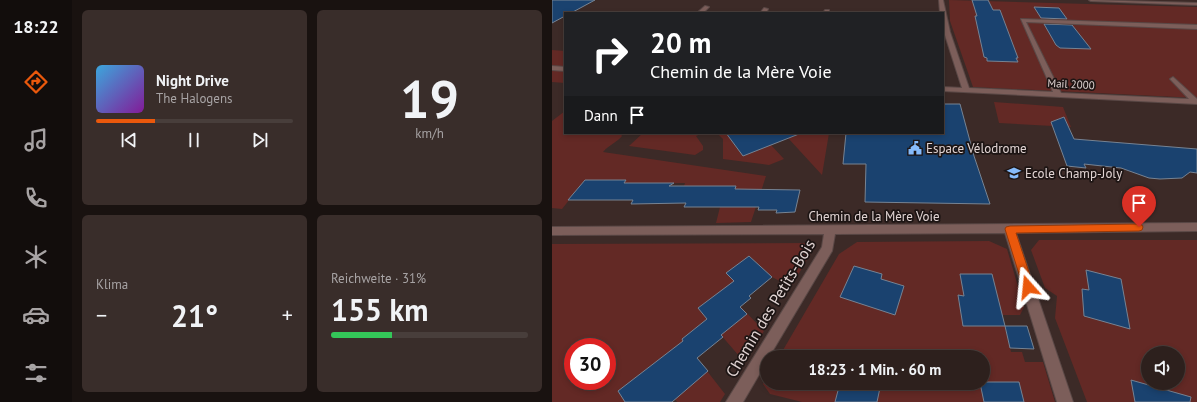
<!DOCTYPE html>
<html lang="de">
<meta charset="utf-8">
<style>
:root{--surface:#2d201d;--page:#392d2a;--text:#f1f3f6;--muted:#a7a3a4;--line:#483e3b;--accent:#ea580c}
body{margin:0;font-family:"PT Sans",sans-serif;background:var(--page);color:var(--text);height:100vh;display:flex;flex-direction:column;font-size:15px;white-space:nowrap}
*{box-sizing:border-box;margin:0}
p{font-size:13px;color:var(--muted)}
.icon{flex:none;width:22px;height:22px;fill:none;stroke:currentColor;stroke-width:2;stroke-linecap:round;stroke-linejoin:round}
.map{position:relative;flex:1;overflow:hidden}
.details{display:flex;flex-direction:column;gap:10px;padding:10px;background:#191210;width:480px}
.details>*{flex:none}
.hud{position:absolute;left:12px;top:12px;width:380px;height:122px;border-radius:0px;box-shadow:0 2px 6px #0003,0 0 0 1px var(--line);background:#202124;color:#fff;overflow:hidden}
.buttons{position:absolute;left:589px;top:346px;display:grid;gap:8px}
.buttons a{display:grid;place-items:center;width:44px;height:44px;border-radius:50%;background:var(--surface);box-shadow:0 2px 6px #0003,0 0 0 1px var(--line);font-size:20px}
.speed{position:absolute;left:12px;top:338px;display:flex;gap:8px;font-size:20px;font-weight:700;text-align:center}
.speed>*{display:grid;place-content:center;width:52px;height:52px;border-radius:50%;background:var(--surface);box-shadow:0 2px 6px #0003,0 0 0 1px var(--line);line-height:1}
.speed .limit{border:6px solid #d22;background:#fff;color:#111}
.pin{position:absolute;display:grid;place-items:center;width:34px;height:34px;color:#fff;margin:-41px -17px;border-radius:50% 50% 50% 0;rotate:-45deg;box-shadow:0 0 4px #0007}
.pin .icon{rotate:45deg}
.me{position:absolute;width:44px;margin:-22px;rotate:342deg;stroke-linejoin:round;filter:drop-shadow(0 0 3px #0008)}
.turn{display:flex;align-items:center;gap:14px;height:84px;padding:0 20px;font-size:18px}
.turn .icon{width:52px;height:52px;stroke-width:2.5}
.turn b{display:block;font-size:28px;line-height:34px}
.then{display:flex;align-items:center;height:38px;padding:0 20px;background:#0003;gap:8px;font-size:15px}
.big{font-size:30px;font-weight:800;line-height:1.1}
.details .widget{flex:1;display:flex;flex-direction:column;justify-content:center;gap:6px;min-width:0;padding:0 14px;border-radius:6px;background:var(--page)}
.details .dial{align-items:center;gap:0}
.dial b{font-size:52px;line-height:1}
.song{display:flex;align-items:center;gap:12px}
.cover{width:48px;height:48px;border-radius:6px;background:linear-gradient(135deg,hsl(200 70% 55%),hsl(290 70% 35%))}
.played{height:4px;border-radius:2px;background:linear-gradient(90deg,var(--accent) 30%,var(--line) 30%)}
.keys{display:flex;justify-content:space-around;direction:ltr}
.heat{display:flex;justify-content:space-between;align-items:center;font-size:22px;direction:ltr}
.charge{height:6px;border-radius:3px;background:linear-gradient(90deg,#34c759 31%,var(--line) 0)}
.details .tiles{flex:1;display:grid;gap:10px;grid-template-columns:repeat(2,1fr)}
.trip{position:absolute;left:208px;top:350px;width:230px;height:40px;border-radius:20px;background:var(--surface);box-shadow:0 2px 6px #0003,0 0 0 1px var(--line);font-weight:800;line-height:40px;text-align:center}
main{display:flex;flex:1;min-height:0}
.tab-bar{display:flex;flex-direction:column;width:72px;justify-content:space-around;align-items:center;background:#120d0c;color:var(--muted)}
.tab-bar .icon{width:28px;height:28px}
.tab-bar .selected{color:var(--accent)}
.tab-bar b{font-size:18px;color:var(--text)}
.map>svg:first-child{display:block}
.green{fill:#632925;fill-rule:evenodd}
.building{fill:#1a426f;stroke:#768393}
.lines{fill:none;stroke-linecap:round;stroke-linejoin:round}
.minor-casing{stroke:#5a4846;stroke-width:2}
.minor{fill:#7c5e5a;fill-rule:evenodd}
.route{fill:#ea580c;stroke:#983908}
.labels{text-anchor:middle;stroke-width:3.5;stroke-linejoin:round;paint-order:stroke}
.far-street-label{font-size:11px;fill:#e0d3d2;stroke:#1d1514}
.poi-label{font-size:13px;fill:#e0d3d2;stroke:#1d1514;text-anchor:start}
.street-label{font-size:13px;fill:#e0d3d2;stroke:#1d1514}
.near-street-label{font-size:16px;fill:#e0d3d2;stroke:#1d1514}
</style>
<main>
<nav class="tab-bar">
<b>18:22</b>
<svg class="icon selected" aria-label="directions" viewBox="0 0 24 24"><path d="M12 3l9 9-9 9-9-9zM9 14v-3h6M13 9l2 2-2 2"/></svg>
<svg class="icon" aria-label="music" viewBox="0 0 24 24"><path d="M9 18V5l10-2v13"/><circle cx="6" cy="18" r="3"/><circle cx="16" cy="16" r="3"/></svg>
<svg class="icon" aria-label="phone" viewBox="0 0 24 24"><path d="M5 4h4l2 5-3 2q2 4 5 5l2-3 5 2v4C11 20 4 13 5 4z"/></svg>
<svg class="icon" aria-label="climate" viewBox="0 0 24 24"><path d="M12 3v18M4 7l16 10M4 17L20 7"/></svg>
<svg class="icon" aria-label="car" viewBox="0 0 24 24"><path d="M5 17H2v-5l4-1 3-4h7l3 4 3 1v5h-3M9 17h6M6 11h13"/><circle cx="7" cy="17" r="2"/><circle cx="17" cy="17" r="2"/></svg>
<svg class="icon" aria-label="filters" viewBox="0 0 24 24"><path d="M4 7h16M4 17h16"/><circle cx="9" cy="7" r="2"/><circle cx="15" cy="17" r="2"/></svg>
</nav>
<section class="details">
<div class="tiles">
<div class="widget">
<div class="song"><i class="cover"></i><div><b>Night Drive</b><p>The Halogens</p></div></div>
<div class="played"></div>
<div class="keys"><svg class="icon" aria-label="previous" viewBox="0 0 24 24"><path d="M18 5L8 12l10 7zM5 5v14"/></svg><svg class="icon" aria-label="pause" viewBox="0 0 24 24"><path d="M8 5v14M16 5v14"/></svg><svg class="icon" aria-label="next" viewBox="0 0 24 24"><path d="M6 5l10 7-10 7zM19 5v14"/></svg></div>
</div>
<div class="widget dial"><b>19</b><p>km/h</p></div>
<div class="widget"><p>Klima</p>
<div class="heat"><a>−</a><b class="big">21°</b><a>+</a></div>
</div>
<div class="widget"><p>Reichweite · 31%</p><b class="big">155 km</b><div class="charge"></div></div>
</div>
</section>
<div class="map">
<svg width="645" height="402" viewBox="0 0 645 402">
<rect width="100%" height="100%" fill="#3c2a27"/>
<path class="green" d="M397 0 645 7V98L421 87 398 21Z
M0 50 13 51V83L0 82Z
M442 102 511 107 519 127 447 123Z
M13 111V133H68L70 136C64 143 57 145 51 152L214 176 199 222 164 223 168 207H177L184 186H132L133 183 71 184 73 180H33L10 209 0 208V121Z
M91 133H151L144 136 151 146V150L143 155 77 146Z
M165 133H277L270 175 236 138 219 145 232 159 217 165 171 159V139Z
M487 240H645V402H535L503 318 505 296 493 288 479 250ZM596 353H626V383H596Z
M437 241 455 249 472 307 468 315H450L459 352H470L473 362H491L503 402H250L218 394 211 384 215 377V383H431V357H227L287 254 305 242Z
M257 243 260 251 239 287 220 277 197 295 199 298 188 306 212 331 196 357H188L155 319 130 339 173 394 168 402H125L100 365 67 391 73 402H0V244ZM21 347H55V381H21Z"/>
<path class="building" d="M0 0H43L19 13H13V16L0 23Z
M420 0H436L441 10H448L466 58H464L466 62 435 61V58L432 57 423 16H425Z
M482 7 507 8 515 19 489 18Z
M492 24 520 25 539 49 508 48 504 45Z
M391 104H408L422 156 438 204 313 202 314 164H291L294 133H391Z
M512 117 522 139 645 149V173L638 172 630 178 608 179 597 178 569 168 532 164 534 168 515 166 499 122Z
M174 133H247V134L191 156Z
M33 180H74L72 183H122L117 186H184L183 189 248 190 243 212 224 213 225 210H206L207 207H132L134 203 79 204 81 200H16Z
M197 256 220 277 197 296 199 298 188 307 195 314 169 335 171 337 145 358 156 371 120 402H73L66 391 131 341 130 339 155 319 146 308 182 281 174 273Z
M302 266 330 274 329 279 352 286 343 315 288 297Z
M534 270 569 279 578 329 532 316 530 289 537 290Z
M408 274H440L453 326H411L406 295 412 296Z
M453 326H475L482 349 458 348Z
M579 380 639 397 638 402H583Z
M431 382H467L472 402H432L428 383Z
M288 383H329L325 402H283Z"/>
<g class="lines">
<g class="minor-casing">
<path id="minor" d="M387 0H391L398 32 417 88 501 92 469 19 645 25V29L474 22 509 93 637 99 619 80 618 79 621 77 645 99V104L391 91V87L410 88 392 32 391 13H388Z
M537 0 645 3V5L539 1Z
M153 6 157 7 151 13H145Z
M212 8 216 9 214 13H208Z
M273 10H277V13H271Z
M0 66 13 67V71L0 70Z
M645 223V231L464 233 521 402H505L453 233 283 234 280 251 217 357H215V361L191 402H174L270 247 272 234 0 235V227Z"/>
</g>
<use href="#minor" class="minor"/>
</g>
<path class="route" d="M587 224 590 225 591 227 590 230 587 231 464 233 482 287 480 290 476 292 472 290 471 287 453 229 454 227 458 226Z"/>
<defs>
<g id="civic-bare" transform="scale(1.08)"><path d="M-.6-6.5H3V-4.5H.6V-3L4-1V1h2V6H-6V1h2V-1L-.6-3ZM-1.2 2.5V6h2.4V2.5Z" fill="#86bbfb" stroke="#1d1514" stroke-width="2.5" paint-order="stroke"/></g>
<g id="school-bare" transform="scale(1.08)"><path d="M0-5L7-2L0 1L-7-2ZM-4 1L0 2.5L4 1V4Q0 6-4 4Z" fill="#86bbfb" stroke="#1d1514" stroke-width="2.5" paint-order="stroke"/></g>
</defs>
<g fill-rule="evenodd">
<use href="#civic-bare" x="363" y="148"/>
<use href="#school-bare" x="462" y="173"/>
</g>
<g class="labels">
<g class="far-street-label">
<text transform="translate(519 84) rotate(3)" y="4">Mail 2000</text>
</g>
<g class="poi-label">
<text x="374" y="153">Espace Vélodrome</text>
<text x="473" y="178">Ecole Champ-Joly</text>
</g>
<g class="street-label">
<text x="322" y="221">Chemin de la Mère Voie</text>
</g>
<g class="near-street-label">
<text transform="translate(218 308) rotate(-59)" y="6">Chemin des Petits-Bois</text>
</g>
</g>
</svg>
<div class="buttons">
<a><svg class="icon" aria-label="sound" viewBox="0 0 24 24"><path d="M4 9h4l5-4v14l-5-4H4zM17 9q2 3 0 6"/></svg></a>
</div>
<div class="speed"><div class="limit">30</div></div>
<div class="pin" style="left:587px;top:227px;background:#d93025"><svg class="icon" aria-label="arrive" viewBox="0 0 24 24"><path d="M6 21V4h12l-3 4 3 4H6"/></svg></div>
<svg class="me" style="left:476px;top:287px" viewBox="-20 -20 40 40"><path d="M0-17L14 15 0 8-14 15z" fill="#ea580c" stroke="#fff" stroke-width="4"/></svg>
<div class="trip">18:23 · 1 Min. · 60 m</div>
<div class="hud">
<div class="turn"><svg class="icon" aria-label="right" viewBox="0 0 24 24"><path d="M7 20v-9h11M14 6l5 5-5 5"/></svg><div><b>20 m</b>Chemin de la Mère Voie</div></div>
<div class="then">Dann<svg class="icon" aria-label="arrive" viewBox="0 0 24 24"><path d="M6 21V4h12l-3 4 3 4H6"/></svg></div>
</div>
</div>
</main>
